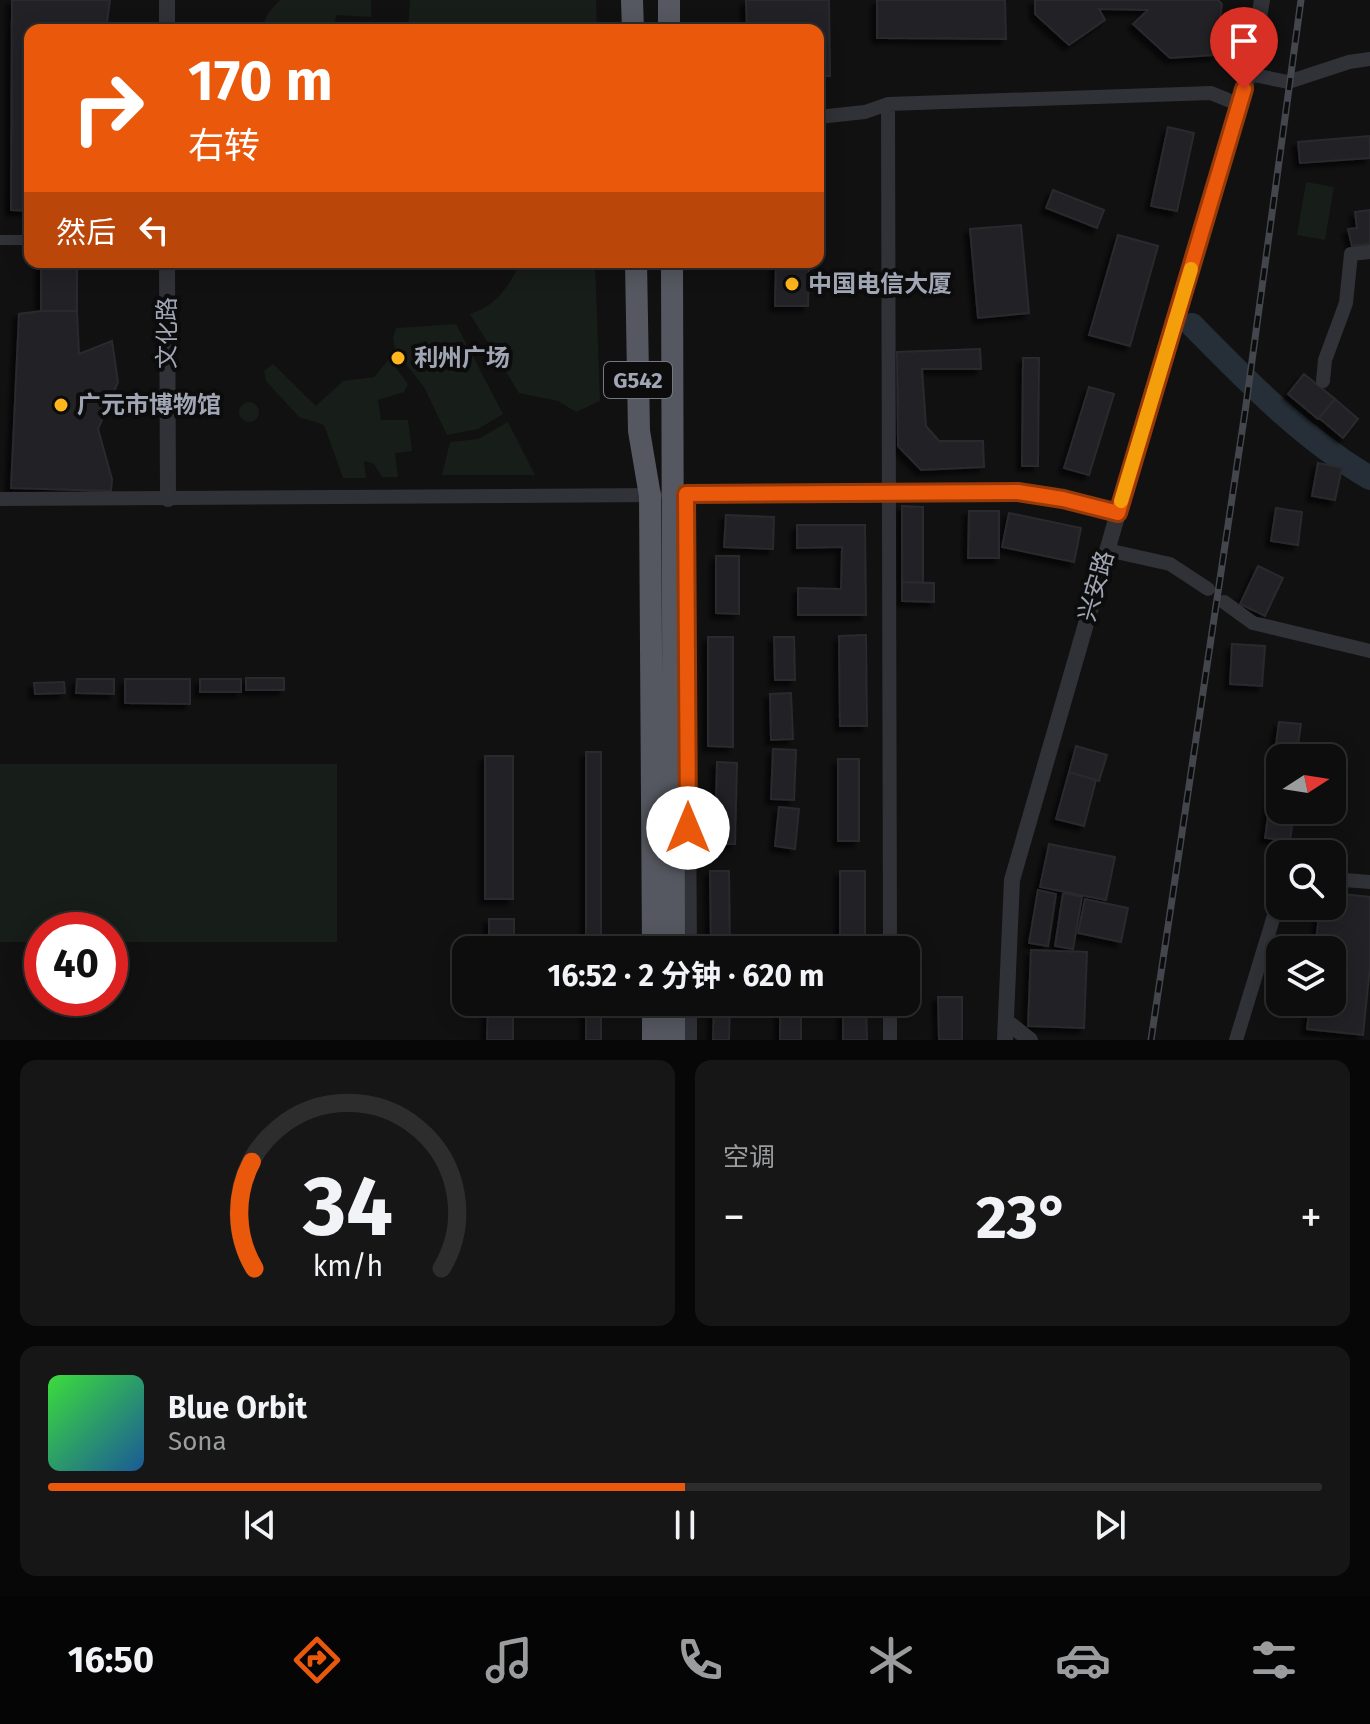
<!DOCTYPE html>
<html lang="zh">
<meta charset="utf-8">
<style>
:root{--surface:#0d0d0e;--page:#161617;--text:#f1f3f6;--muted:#9a9c9e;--line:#2d2d2e;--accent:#ea580c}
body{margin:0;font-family:"Fira Sans","Noto Sans SC",sans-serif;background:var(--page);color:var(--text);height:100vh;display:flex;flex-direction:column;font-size:30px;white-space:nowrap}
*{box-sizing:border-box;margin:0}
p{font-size:26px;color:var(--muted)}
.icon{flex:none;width:44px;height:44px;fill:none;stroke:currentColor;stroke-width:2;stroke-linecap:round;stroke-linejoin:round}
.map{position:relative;height:1040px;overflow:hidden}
.panel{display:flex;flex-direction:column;gap:20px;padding:20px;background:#070708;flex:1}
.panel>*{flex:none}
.hud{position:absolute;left:24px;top:24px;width:800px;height:244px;border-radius:16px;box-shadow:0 4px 20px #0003,0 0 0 2px var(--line);background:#ea580c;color:#fff;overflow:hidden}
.needle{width:52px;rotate:78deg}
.fabs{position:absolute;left:1266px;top:744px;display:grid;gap:16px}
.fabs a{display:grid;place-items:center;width:80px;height:80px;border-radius:16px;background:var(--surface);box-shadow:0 4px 20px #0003,0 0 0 2px var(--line);font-size:40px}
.speed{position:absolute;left:24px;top:912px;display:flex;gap:16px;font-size:40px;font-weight:700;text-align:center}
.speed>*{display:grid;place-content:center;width:104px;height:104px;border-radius:50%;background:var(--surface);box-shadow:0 4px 20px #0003,0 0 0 2px var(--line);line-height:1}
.speed .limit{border:12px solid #d22;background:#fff;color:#111}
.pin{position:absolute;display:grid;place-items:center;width:68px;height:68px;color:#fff;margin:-82px -34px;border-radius:50% 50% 50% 0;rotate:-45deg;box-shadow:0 0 8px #0007}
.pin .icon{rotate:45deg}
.me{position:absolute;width:88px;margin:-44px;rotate:0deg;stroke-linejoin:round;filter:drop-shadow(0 0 6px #0008)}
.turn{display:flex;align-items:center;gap:28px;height:168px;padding:0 32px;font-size:36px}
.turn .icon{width:104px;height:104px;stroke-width:2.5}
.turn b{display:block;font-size:56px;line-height:68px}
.then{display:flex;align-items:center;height:76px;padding:0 32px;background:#0003;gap:16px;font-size:30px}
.big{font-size:60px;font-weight:700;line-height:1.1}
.panel .tile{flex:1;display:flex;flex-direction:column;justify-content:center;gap:12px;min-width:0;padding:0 28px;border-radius:16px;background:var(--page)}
.panel .dial{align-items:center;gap:0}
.dial svg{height:208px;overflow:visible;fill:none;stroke:var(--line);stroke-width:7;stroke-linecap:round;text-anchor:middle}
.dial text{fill:var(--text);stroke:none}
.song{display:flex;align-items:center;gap:24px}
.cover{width:96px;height:96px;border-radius:12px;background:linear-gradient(135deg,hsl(120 70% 55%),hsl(210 70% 35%))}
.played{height:8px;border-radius:4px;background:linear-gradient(90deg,var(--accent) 50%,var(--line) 50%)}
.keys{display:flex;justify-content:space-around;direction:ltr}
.heat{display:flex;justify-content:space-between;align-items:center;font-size:44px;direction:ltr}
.panel .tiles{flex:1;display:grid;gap:20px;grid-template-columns:1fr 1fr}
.tile:last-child{grid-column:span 2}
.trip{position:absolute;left:452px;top:936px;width:468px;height:80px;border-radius:16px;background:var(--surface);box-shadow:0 4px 20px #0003,0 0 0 2px var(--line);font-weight:700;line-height:80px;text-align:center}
.tabs{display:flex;height:128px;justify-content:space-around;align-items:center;background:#050506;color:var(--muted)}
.tabs .icon{width:56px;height:56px}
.tabs .active{color:var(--accent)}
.tabs b{font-size:36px;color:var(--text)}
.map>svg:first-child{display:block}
.green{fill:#171d18}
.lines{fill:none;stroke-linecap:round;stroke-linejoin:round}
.river{stroke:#262f37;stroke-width:24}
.building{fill:#232326;stroke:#2a2a2e;stroke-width:2;filter:url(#shadow)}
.pedestrian{stroke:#313238;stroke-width:10}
.minor{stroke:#313238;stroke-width:14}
.tertiary{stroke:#313238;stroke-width:16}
.trunk{stroke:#555860;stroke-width:22}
.rail-casing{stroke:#44464d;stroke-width:7}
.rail{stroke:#0c0c0d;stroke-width:4;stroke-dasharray:12;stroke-linecap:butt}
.route-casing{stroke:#983908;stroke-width:20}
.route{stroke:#ea580c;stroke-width:14}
.slow{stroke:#f59e0b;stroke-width:14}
.poi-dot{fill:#ffb51c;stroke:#0c0c0d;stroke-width:3}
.labels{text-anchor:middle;stroke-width:8;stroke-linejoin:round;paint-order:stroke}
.shield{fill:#0c0c0d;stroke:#747882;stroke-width:2}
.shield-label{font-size:22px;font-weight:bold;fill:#a0a6b4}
.poi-label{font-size:24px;font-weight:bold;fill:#a0a6b4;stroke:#0c0c0d;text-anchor:start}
.street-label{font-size:24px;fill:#a0a6b4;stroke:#0c0c0d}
</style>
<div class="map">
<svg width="1370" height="1040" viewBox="0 0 1370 1040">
<defs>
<filter id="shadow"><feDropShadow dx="-5" dy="5" stdDeviation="2" flood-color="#0009"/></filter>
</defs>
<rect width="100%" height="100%" fill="#111112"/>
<path class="green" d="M280 0H371V17L336 15 334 30H261L268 13Z
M410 0H596L597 30H408Z
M1306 182 1334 187 1325 240 1297 235Z
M521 262H595L600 401 576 412 558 401 519 393 470 314C498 305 508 287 521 262Z
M456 324 503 414 478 429 447 435 424 387 395 350 393 338 396 328Z
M389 359 408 384 404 392 378 400 381 420H408L412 451 395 453 398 477H382L374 464 364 461 366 478H343L324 425 299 417 266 381 264 371 273 364 316 406 343 381 374 377Z
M239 412a10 10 0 1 1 20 0a10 10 0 1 1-20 0Z
M508 422 535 475H442L450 442 478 439Z
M0 764H337V942H110V930H42V942H0Z"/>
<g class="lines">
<path class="river" d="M1192 325C1247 381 1302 438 1370 478"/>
</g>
<path class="building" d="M12 0H110L106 30H30V211L11 210Z
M746 0H829L830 76H818V30H747Z
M877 0H1005L1006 39 877 38Z
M1035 0H1218L1222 4 1215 55 1170 58 1133 24 1148 10 1099 9 1105 20 1069 45 1035 14Z
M1168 127 1194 133 1177 211 1151 206Z
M1370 136V158L1300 163 1298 142Z
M1053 190 1104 210 1097 228 1046 208Z
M1370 210V244L1352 246 1348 229 1357 228 1355 212Z
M1021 225 1029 313 978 318 970 229Z
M1118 235 1158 246 1130 346 1089 335Z
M41 262H77V311H41Z
M776 262H809L808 306H775Z
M41 311H77L79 354 112 341 118 382 98 429 112 479 111 491 11 488 19 314Z
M980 349 981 369H922L926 426 939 441H983L984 467 921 470 898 446 897 352Z
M1023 358H1039L1038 466H1022Z
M1304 374 1335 399 1318 419 1288 394Z
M1089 387 1114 394 1089 475 1064 468Z
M1335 399 1358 419 1343 438 1319 418Z
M1318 463 1342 468 1335 500 1312 496Z
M902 506 923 507V583L902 582Z
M1276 508 1302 512 1298 545 1271 541Z
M969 511H999V558H968Z
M1009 513 1081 528 1074 562 1002 547Z
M726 515 774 517 773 549 724 547Z
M797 525H865L866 615H798V588L841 589 842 547 797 548Z
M716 556H739V614L716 613Z
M1258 566 1283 578 1265 616 1240 604Z
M902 582 934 583V602L902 601Z
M866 635 867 726H840L839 636Z
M708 637H733V747L708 746Z
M774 637H794L795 680H775Z
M1232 644 1265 646 1262 686 1230 684Z
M246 678H284V690H246Z
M77 679H114V694L76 693Z
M125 679H190V704L125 703Z
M200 679H241V692H200Z
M64 682 65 693 35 694 34 683Z
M791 693 793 739 771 740 770 694Z
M1279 722 1301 724 1296 758H1280V774L1272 773Z
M1076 746 1107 755 1099 781 1069 772Z
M773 749 796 750 794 800 771 799Z
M586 752H601V950H586Z
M485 756H513V899H485Z
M838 759H859V841H838Z
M717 762 737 763 735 844H715Z
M1069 772 1096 780 1084 826 1056 819Z
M1273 781 1280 782V810H1294L1290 841 1265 838Z
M779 807 799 809 795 849 775 846Z
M1049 844 1115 857 1106 900 1040 887Z
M710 871H729L730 950H711Z
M840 871H865V950H840Z
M1038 890 1056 894 1048 946 1029 943Z
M1063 893 1082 897 1073 949 1055 946Z
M1332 893 1370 897V966L1363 1035 1307 1029 1310 1002H1332V950H1315L1320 906H1332Z
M1085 899 1128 908 1121 942 1078 933Z
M489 919H514V950H489Z
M1031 950 1087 952 1084 1028 1028 1026Z
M938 997H962V1040H939Z
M488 1002H513V1040H487Z
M586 1002H601V1040H586Z
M714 1002H730L729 1040H713Z
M780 1002H801V1040H780Z
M843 1002H866L867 1040H843Z"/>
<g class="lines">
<path class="pedestrian" d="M0 240H30"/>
<path class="minor" d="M1249 74 1288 82 1349 62 1370 59
M818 117 865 112 888 104
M1323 381 1325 360 1346 303 1351 254 1370 252
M676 494 1018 492 1063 499 1118 513
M0 499 655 495
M1107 550 1170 564 1208 589
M1224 602 1253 623 1370 651
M1332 879 1370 882
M890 950 888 104 1211 93 1240 105
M890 1002V1040
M1236 1040 1280 896"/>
<path class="tertiary" d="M167 0V30
M167 262 168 499
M686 494 689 950
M689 1002V1040
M1006 1021 1030 1040
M1005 1040 1012 880 1118 513 1249 74 1262 0"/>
<path class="trunk" d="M632 0 633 30
M669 0V30
M636 262 639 431 650 496 653 950
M672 262 674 950
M653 1002V1040
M674 1002V1040"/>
<g class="rail-casing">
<path id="rail" d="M1151 1040 1246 405 1301 0"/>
</g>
<use href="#rail" class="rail"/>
</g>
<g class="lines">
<g class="route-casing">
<path id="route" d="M688 828 686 494 1018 492 1063 499 1118 513 1244 89"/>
</g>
<use href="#route" class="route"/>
<path class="slow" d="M1121 501 1191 269"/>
</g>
<g class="poi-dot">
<circle cx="792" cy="284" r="8"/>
<circle cx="398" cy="358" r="8"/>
<circle cx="61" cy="405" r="8"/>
</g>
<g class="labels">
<rect class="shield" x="604" y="362" width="68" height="36" rx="6"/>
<g class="shield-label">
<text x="638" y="388">G542</text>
</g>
<g class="poi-label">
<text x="808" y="292">中国电信大厦</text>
<text x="414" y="366">利州广场</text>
<text x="77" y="413">广元市博物馆</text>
</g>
<g class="street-label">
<text transform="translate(167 333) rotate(-90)" y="8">文化路</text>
<text transform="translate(1096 586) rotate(-74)" y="8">兴安路</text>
</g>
</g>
</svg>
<div class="fabs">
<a><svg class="needle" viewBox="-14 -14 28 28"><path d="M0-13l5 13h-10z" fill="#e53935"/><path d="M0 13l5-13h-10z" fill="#9a9c9e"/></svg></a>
<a><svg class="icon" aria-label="search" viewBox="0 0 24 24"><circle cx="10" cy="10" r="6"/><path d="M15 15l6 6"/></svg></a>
<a><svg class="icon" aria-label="layers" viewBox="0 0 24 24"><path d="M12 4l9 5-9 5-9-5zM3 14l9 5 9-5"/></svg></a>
</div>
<div class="speed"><div class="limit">40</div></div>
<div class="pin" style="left:1244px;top:89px;background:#d93025"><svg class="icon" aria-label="arrive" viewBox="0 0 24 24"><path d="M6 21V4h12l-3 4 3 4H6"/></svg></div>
<svg class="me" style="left:688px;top:828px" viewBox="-20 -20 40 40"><circle r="19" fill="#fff"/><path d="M0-13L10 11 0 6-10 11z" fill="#ea580c"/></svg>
<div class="trip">16:52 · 2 分钟 · 620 m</div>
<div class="hud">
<div class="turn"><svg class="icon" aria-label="right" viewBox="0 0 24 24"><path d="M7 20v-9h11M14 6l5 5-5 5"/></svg><div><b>170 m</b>右转</div></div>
<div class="then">然后<svg class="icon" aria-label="left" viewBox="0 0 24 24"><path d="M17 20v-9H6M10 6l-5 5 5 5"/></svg></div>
</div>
</div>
<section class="panel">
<div class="tiles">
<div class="tile dial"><svg viewBox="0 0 100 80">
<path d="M14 69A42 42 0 1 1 86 69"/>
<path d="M14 69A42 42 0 0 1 13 28" stroke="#ea580c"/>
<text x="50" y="56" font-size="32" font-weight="700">34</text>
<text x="50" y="72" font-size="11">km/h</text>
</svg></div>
<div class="tile"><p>空调</p>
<div class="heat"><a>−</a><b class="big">23°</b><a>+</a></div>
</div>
<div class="tile">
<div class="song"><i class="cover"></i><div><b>Blue Orbit</b><p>Sona</p></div></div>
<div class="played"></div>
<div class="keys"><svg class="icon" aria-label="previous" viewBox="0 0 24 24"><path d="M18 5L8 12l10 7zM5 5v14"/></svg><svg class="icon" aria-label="pause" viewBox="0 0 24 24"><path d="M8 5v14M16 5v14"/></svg><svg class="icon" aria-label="next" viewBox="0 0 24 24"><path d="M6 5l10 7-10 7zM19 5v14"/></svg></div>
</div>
</div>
</section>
<nav class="tabs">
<b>16:50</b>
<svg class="icon active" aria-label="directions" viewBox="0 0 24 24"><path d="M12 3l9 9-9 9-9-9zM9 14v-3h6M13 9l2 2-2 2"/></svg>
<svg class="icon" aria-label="music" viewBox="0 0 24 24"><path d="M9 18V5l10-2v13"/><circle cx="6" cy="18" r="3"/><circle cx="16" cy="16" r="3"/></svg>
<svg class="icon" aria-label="phone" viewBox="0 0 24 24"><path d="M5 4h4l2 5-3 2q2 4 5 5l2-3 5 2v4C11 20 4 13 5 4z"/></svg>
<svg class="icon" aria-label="climate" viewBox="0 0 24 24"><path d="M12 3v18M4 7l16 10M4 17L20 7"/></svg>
<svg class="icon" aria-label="car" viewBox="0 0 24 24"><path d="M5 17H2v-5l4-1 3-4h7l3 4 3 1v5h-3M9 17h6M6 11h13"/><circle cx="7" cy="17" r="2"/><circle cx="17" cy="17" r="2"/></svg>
<svg class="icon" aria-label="filters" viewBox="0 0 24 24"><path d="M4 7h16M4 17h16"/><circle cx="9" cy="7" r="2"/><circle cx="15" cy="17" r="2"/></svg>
</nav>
